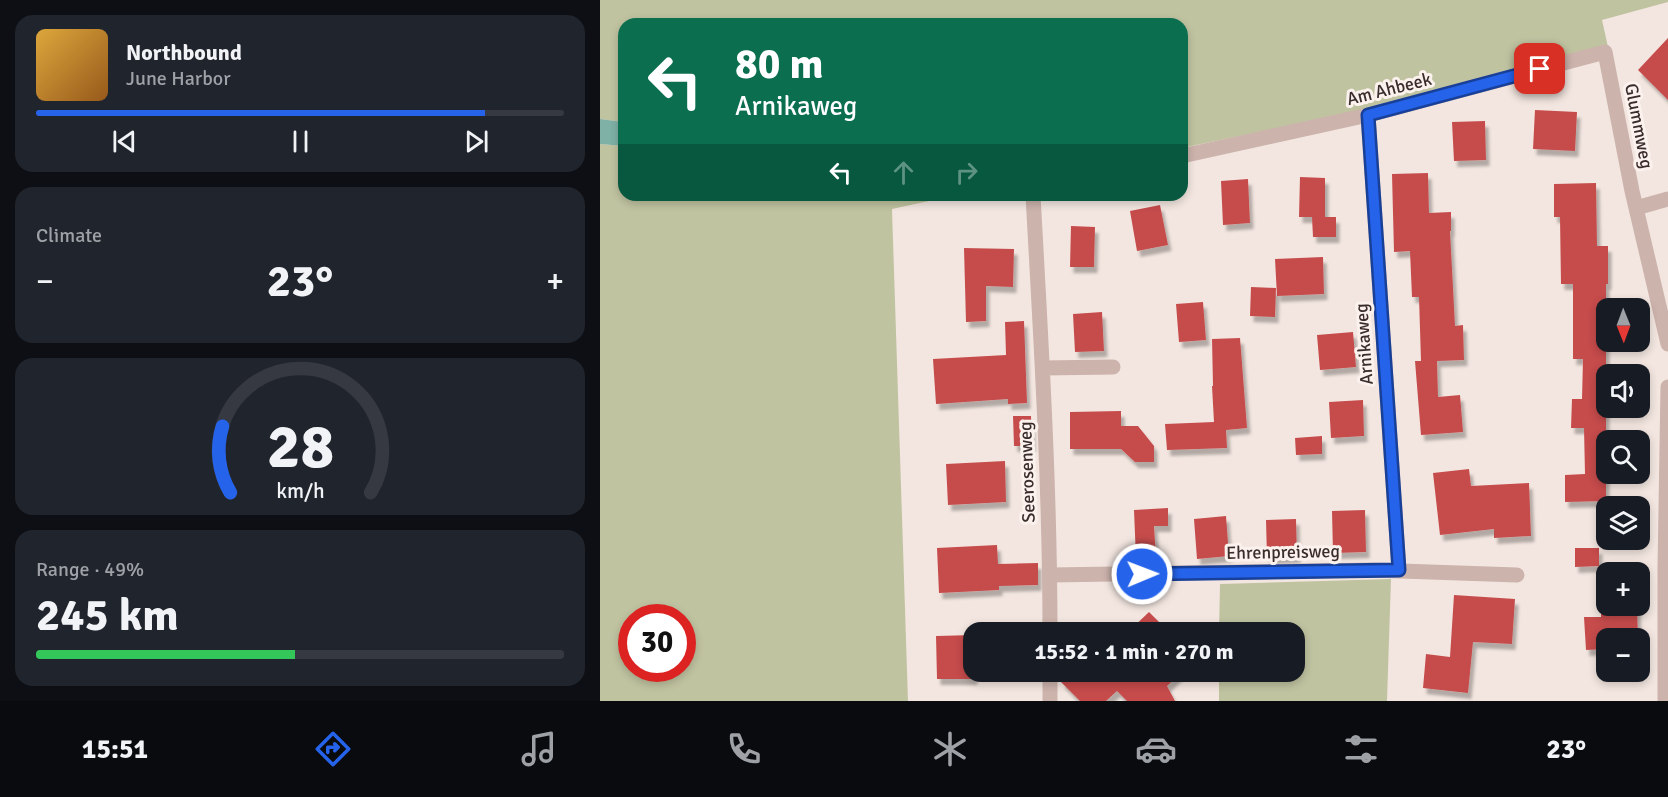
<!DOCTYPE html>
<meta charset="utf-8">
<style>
:root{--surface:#171b24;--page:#20242c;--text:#f1f3f6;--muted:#9ea1a6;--line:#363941;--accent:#2563eb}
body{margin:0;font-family:Signika,sans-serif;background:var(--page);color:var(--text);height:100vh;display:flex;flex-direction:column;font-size:22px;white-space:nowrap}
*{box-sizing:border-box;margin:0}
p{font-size:20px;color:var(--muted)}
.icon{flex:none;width:33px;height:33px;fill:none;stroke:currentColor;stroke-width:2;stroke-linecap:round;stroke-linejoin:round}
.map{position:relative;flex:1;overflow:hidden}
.drawer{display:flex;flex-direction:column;gap:15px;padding:15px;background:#0d0f14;width:600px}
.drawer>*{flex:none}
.top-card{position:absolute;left:18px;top:18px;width:570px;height:183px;border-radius:18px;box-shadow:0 3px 9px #0003;background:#0b6e4f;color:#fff;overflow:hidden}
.needle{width:39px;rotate:179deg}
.tools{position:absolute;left:996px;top:298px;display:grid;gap:12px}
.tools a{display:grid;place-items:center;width:54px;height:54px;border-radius:12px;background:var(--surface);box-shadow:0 3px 9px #0003;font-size:30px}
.speed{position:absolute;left:18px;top:604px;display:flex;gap:12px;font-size:30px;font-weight:700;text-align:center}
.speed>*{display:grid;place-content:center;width:78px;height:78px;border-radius:50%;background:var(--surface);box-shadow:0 3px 9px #0003;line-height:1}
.speed .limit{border:9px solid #d22;background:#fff;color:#111}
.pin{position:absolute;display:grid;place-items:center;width:51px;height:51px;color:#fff;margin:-26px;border-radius:12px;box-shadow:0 3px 9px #0006}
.me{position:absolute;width:66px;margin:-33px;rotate:89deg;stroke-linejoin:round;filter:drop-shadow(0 0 4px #0008)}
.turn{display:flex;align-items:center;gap:21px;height:126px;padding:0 18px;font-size:27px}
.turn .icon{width:78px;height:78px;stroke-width:2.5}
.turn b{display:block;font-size:42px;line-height:51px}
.lanes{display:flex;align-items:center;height:57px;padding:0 18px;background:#0003;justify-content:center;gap:30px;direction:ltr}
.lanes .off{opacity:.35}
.big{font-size:45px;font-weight:700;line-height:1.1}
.drawer .tile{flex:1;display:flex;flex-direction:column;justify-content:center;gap:9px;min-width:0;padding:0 21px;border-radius:18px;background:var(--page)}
.drawer .dial{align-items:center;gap:0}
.dial svg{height:156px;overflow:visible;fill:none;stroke:var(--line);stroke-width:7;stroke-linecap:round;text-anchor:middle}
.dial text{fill:var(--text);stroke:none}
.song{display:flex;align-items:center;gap:18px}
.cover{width:72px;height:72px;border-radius:9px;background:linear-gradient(135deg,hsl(40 70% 55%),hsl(30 70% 35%))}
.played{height:6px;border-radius:3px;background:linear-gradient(90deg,var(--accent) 85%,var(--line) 85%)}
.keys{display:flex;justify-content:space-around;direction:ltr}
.heat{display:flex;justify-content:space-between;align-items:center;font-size:33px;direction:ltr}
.charge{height:9px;border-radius:4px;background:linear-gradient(90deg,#34c759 49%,var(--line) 0)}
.trip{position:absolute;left:363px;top:622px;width:342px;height:60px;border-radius:18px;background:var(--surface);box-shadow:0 3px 9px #0003;font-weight:700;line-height:60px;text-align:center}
.tab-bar{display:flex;height:96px;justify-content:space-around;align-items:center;background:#090b0e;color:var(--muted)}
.tab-bar .icon{width:42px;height:42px}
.tab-bar .on{color:var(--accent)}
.tab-bar b{font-size:27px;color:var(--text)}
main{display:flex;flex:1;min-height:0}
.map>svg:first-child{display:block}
.green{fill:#c0c3a0;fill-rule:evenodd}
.water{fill:#7fb1a7}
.building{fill:#c64c4c;filter:url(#shadow)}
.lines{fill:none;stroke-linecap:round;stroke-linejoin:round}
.minor{stroke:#ccb3ac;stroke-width:15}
.route-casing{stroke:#184099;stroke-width:15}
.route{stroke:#2563eb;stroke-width:10}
.labels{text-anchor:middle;stroke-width:6;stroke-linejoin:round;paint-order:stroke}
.street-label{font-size:18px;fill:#3a2c2b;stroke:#fbf1ed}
</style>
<main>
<section class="drawer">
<div class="tile">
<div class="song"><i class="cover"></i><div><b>Northbound</b><p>June Harbor</p></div></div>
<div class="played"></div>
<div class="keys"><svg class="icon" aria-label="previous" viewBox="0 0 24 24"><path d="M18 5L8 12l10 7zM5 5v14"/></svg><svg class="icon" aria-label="pause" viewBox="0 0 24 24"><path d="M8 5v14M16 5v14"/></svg><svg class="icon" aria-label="next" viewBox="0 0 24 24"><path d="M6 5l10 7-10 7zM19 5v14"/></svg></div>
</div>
<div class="tile"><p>Climate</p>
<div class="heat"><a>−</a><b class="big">23°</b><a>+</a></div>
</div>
<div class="tile dial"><svg viewBox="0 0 100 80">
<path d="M14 69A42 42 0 1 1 86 69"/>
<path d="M14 69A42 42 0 0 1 10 35" stroke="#2563eb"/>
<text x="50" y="56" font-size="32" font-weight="700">28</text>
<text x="50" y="72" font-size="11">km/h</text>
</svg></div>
<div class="tile"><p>Range · 49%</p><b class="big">245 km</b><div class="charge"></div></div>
</section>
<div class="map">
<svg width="1068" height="701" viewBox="0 0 1068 701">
<defs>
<filter id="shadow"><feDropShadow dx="3.5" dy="6" stdDeviation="1.5" flood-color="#0004"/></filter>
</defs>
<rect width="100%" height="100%" fill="#f3e6e0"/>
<path class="green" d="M0 0H1068V2L1002 20 1008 47 765 110 582 148V24H24V122L0 119Z
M0 144 24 146V195H357L292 209 308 701H0ZM32 618H82V669H32Z
M791 579 787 701H619V672H694V633H619L620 584Z"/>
<path class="water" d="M0 119 24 122V146L0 144Z"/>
<path class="building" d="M1068 38V100L1038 70Z
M935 110 977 112 975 151 933 149Z
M885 121 886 160 854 161 852 122Z
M828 173 829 213 851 212V231H850L855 326 863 325 864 360 837 361 838 397 860 395 863 432 821 435 815 361H821L819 297H812L810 251 794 252 792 174Z
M700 177 725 178V217H736V237H713L712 217H699Z
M648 179 650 223 623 225 621 181Z
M996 183 997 246H1008V284H1006V501L965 502V475L985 474 984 428H971L972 399H982L983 359H973V284H961L960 217H954V184Z
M560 205 568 245 537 251 530 211Z
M471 226 495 227 494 267H470Z
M364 248 414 249 413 287 386 286V321L366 322Z
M723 257 724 294 677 296 675 259Z
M651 287 676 288 675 317 650 316Z
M603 302 606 340 579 342 576 304Z
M502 312 504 351 475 352 473 314Z
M424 321 427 403 408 404V399L336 404 333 359 406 355 405 322Z
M753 332 756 367 720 370 717 335Z
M640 338 647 428 626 430 627 448 567 450 565 424 614 422 612 386H613L612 339Z
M763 400 764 436 731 438 729 402Z
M521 411V426H538L554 446V462H535L521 449H470V412Z
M413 416H431L432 446H414Z
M722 436V454L696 455 695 438Z
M405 461 406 502 348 505 346 464Z
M869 469 871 486 929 483 931 536 894 538V529L840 535 833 473Z
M568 508V526H554L556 558 536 559 534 510Z
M765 510 766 552 733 553 732 511Z
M626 516 629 556 597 559 594 519Z
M696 519 697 557 667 558 666 520Z
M397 545 398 564 438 563V585L399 586V590L339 593 337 548Z
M975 548H999V566L975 567Z
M854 595 915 599 912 644 873 642 868 693 823 688 826 654 850 657Z
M1001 606H1037L1038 639H1006V649L986 650 984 617H1001Z
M549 612 570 633H527Z
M374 635V679H337L336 636Z
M471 672H582L567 686 575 701H527L517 691 506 701H480L461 682Z"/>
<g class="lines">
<path class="minor" d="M768 115 799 570
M582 156 768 115 1005 52 1032 191 1068 344
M433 195C441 341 450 487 450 633
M1036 208 1068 199
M443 368 513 367
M450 575 772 570 917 575
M450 672V701
M1065 701V568L1068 387"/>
</g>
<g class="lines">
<g class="route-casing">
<path id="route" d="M542 574 799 570 768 115 940 69"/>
</g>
<use href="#route" class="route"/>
</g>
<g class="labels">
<g class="street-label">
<text transform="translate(789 89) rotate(-14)" y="6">Am Ahbeek</text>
<text transform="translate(1039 126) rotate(79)" y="6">Glummweg</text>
<text transform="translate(764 344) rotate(-94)" y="6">Arnikaweg</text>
<text transform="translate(427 472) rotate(-92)" y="6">Seerosenweg</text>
<text transform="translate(683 552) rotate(-1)" y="6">Ehrenpreisweg</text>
</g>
</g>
</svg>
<div class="tools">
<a><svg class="needle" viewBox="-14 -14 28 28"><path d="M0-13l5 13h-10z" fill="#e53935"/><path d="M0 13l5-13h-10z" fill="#9ea1a6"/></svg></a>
<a><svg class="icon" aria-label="sound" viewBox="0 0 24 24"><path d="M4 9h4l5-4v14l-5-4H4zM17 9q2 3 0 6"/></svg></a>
<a><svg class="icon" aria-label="search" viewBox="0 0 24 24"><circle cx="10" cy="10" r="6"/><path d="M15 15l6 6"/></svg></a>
<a><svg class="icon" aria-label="layers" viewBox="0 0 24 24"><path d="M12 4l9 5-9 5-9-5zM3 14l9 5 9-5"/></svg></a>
<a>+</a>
<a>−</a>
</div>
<div class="speed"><div class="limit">30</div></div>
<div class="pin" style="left:940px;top:69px;background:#d93025"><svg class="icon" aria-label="arrive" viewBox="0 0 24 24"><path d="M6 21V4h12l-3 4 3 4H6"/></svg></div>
<svg class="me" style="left:542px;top:574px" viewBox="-20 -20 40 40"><circle r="17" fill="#2563eb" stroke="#fff" stroke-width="3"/><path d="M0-11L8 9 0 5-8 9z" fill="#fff"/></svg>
<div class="trip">15:52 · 1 min · 270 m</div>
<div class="top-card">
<div class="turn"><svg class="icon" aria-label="left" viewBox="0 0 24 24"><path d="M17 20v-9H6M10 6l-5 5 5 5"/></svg><div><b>80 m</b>Arnikaweg</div></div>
<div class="lanes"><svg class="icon" aria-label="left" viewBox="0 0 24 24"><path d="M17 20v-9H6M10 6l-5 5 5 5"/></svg><svg class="icon off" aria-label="ahead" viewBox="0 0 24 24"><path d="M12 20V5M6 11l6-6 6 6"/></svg><svg class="icon off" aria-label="right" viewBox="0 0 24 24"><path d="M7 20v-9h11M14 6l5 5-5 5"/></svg></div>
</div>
</div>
</main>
<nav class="tab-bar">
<b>15:51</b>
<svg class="icon on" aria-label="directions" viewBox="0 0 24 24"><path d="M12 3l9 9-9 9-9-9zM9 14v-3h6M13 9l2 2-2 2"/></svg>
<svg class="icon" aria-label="music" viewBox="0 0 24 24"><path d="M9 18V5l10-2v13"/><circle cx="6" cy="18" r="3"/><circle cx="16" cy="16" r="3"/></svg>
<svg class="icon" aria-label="phone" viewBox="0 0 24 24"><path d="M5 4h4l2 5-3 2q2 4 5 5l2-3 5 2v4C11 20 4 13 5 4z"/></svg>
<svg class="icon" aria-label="climate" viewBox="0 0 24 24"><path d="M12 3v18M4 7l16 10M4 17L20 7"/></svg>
<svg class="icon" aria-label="car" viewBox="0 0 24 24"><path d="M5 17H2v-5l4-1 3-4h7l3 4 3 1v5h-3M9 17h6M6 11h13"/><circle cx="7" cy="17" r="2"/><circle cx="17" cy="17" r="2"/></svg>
<svg class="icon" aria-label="filters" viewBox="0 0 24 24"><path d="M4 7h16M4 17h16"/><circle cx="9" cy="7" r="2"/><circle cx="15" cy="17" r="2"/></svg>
<b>23°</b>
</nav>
